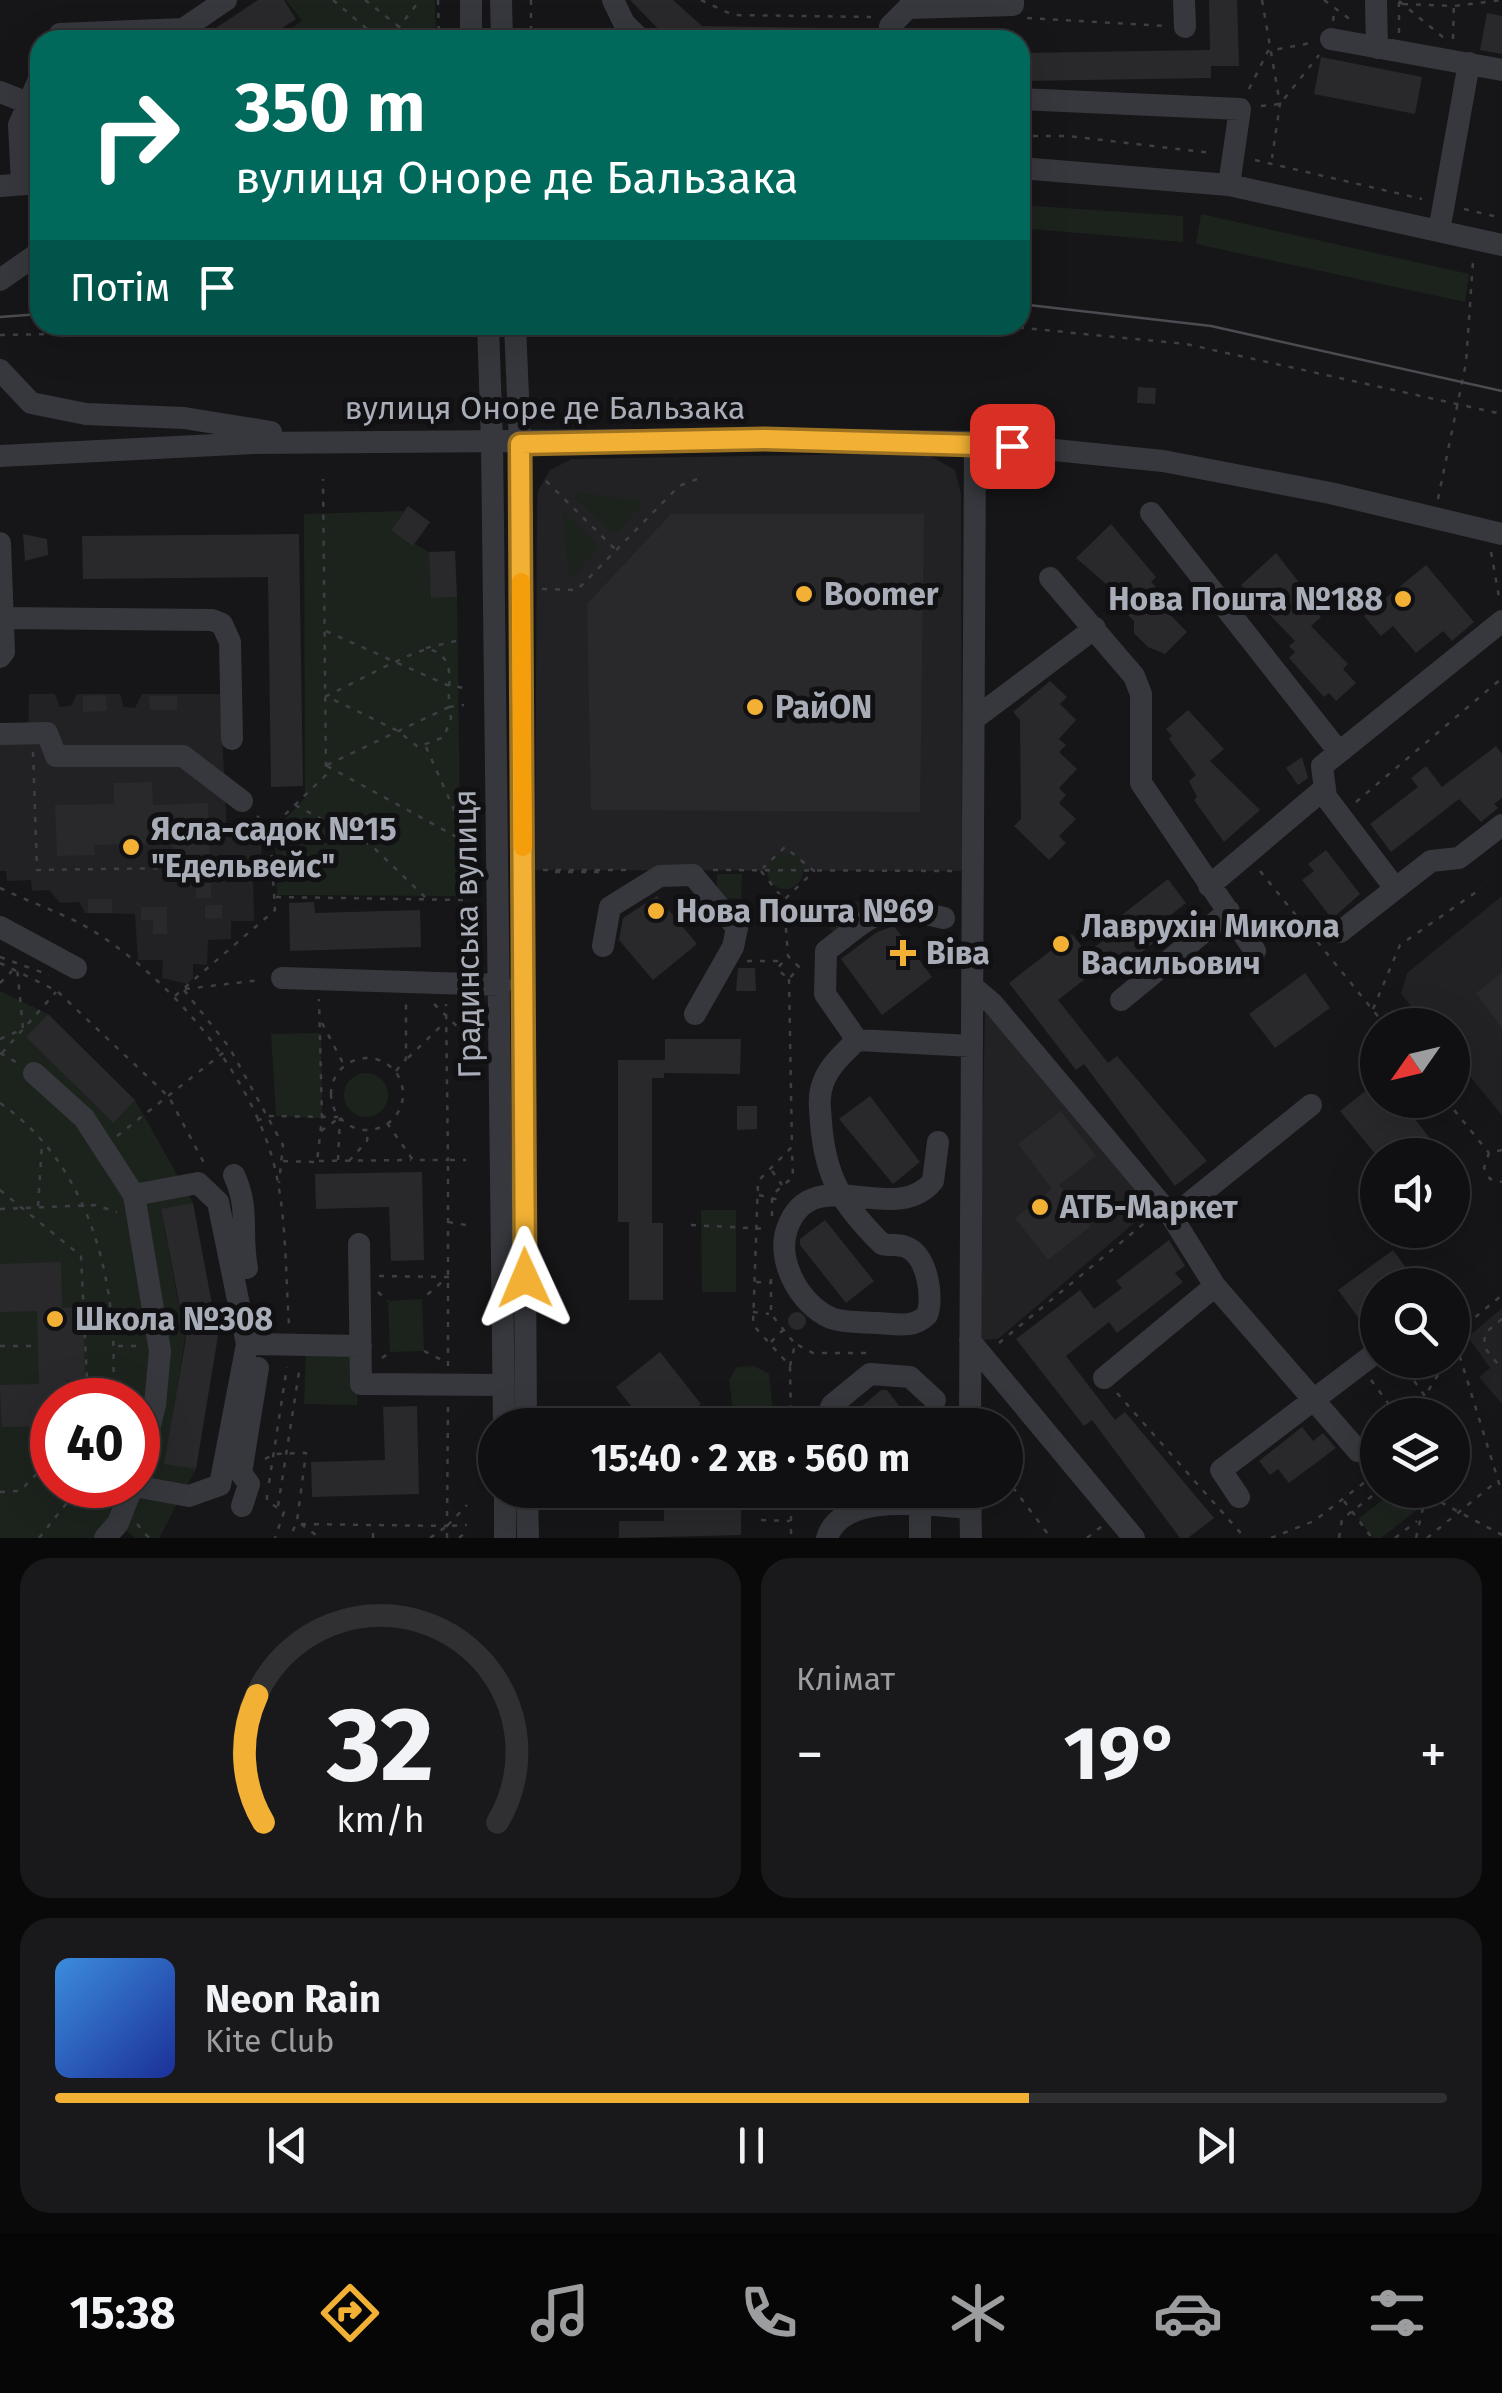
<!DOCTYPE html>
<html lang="uk">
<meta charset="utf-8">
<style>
:root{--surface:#101012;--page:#19191b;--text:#f1f3f6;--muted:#9c9d9f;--line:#303032;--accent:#f2b134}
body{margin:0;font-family:"Fira Sans",sans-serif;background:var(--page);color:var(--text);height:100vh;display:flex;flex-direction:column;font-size:38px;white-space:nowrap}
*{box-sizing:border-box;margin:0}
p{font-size:32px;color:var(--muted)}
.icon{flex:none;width:55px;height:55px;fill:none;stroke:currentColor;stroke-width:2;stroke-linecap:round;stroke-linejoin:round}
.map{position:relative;height:1538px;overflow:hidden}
.panel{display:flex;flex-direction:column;gap:20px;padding:20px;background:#09090a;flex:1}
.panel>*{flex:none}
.banner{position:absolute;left:30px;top:30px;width:1000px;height:305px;border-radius:30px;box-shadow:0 10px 40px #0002,0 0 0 2px var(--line);background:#00695c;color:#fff;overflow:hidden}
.needle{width:65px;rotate:236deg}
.tools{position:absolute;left:1360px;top:1008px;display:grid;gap:20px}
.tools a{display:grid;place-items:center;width:110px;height:110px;border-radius:50%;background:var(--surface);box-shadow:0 10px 40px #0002,0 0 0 2px var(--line);font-size:50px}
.speed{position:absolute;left:30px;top:1378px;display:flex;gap:20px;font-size:50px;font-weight:700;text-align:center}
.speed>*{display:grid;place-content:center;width:130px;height:130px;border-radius:50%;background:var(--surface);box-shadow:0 10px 40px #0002,0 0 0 2px var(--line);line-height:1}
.speed .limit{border:15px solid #d22;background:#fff;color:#111}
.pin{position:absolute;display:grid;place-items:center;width:85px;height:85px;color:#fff;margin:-42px;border-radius:20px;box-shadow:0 5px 15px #0006}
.me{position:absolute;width:110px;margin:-55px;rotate:359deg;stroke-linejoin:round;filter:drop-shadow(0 0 8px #0008)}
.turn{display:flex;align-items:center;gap:35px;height:210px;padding:0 40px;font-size:45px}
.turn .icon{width:130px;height:130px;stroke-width:2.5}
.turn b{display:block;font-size:70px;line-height:85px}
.then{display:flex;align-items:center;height:95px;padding:0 40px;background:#0003;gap:20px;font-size:38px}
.big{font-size:75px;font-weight:700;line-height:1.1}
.panel .tile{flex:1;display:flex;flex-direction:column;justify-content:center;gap:15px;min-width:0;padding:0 35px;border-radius:30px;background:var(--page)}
.panel .dial{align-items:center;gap:0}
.dial svg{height:260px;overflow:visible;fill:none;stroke:var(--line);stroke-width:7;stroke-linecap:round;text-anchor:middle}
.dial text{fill:var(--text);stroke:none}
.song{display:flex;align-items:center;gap:30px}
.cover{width:120px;height:120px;border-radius:15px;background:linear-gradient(135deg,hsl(210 70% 55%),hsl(230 70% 35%))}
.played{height:10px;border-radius:5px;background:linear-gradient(90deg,var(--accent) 70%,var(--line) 70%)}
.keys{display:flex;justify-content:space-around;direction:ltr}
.heat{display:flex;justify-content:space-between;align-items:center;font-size:55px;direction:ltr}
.panel .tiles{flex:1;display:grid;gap:20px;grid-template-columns:1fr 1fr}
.tile:last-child{grid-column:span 2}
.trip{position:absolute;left:478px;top:1408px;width:545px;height:100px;border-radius:50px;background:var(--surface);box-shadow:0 10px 40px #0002,0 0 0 2px var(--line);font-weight:700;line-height:100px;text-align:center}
.menu{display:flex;height:160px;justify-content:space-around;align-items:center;background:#060607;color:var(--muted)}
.menu .icon{width:70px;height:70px}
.menu .on{color:var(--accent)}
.menu b{font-size:45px;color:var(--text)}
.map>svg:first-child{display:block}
.built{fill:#222225}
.green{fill:#1c231d;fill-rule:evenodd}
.building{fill:#29292c}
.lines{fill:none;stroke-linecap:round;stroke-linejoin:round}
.path{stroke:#3d3f44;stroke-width:2.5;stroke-dasharray:5 8;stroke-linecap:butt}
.minor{stroke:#37383d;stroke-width:22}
.tram{stroke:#4a4c52;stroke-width:2.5}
.minor-bridge{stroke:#37383d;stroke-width:22}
.route-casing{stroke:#9d7322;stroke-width:25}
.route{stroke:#f2b134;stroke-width:18}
.slow{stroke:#f59e0b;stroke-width:18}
.poi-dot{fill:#f2b134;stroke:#111113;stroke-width:4}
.labels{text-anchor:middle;stroke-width:10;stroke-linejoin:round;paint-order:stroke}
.street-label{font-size:32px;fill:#a8adb8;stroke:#111113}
.poi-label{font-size:32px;font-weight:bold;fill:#a8adb8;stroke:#111113;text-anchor:start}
</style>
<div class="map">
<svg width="1502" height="1538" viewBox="0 0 1502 1538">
<rect width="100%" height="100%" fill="#161618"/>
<path class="built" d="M925 453 955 470 961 493 962 871 535 870 537 503 538 491 550 470 572 459Z
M29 694H55L60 707 71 706 77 694H120L124 707 135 708 142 694H220L227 831 262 835 261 859 253 870 254 921H231V939L208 940 207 965 193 964V978L187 984 162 978 163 960H138L135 914 85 913 79 902 60 903 49 890 32 891 31 880 7 881 6 871H0V741L28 739Z
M1502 896V1115L1453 1056 1452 1025H1427L1401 994 1407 973Z
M985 1004 1154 1206 998 1339 979 1340Z
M1502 1308V1404L1479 1377 1490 1368 1468 1337Z"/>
<path class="green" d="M286 0H435L436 40H274L302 21Z
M1020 205 1183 216V242L1020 228Z
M1201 214 1469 274 1465 302 1196 244Z
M578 493 639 500 641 506 617 532H611L575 498Z
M404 511 391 530 429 552 432 598 457 597 461 896 277 895 275 830 305 798 304 514Z
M562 511 599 546 573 578 569 574Z
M767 871a18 18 0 1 1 36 0a18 18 0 1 1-36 0Z
M717 874H742L741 899 717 898Z
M830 900 861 902 859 926 835 935 829 926Z
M0 991 48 1014 26 1037 112 1122 135 1100 193 1203 161 1210 185 1338 165 1463 196 1469 159 1538H135L127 1531 120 1538H0ZM52 1400H138V1485H52Z
M321 1033 322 1118 276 1116 271 1034Z
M344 1095a22 22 0 1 1 44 0a22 22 0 1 1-44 0Z
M701 1210H736V1292H702Z
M422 1299 424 1351 390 1352 388 1301Z
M306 1350 358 1352 357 1405 304 1404Z
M754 1366 769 1374 773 1413 763 1424 744 1425 734 1417 729 1380 737 1367Z
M1396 1490H1402L1417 1510 1381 1538H1373L1358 1519Z"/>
<path class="building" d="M258 0H284L296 19 263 40H198Z
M630 0H673L702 26 830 28V40H669Z
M1209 0H1237L1239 66H1211V78L1022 81 1020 53 1210 50Z
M1487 13 1502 16V54L1480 50Z
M1321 57 1422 77 1415 114 1314 94Z
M1138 387 1156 388 1155 404 1137 403Z
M408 506 430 522 413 546 391 530Z
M671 514H924L920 812 591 810 587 604Z
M1111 524 1156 577 1151 582 1156 587 1150 594 1187 632 1165 654 1148 647 1134 633V621L1128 615 1131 611 1120 596 1076 558Z
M23 534 47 539 48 555 25 561Z
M299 534 303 786 271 787 268 577 83 579 82 536Z
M455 551 457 597 431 598 429 552Z
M1276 553 1319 608 1315 611 1321 617 1311 626 1348 664 1343 669 1356 683 1336 701 1329 693 1324 697 1289 658 1295 652 1289 646 1295 641 1241 585Z
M1426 565 1474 622 1452 641 1443 631 1416 653 1393 626 1381 636 1364 616Z
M1050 681 1067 697 1060 704 1076 720 1059 739 1066 745 1059 752 1077 769 1059 788 1066 795 1059 803 1076 819 1059 836 1066 843 1049 860 1014 826 1021 819 1020 720 1013 712Z
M106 695 107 711 83 712V696Z
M149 696H177V710H150Z
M1188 710 1224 749 1210 761 1260 810 1224 842 1194 800 1197 797 1189 781 1196 775 1169 739 1172 736 1166 729Z
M1496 746 1502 754V798L1494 804 1498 808 1481 822 1459 799 1391 852 1370 824 1418 787 1411 778 1426 766 1442 787Z
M1302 757 1308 778 1298 785 1286 768Z
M152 782 153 805 208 803 210 854 173 855V843L94 845 95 855 57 856 55 805 114 804V783Z
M1326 850 1360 894 1332 919 1302 880 1314 871 1308 864Z
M1168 879 1186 903 1168 917 1175 926 1110 977 1102 966 1058 1000 1108 1063 1117 1056 1207 1161 1175 1186 1084 1064 1076 1070 1009 983 1072 934 1087 953 1114 932 1109 925Z
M196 883H211V898H196Z
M657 896 697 944 653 980 619 940 623 918Z
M88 899H112V913H88Z
M314 902 315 913 420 910 421 947 290 951 289 903Z
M205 905H222V918L205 919Z
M141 907H167V934H153V920H141Z
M894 926 932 977 882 1015 841 959 877 932Z
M738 968H755L756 991H736Z
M1305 973 1330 1008 1275 1048 1249 1014Z
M1502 973V1028L1476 993Z
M48 1014 135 1100 113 1123 26 1037Z
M665 1039H741L740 1074 664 1073V1078H652V1223H663V1300H629V1222H618V1060H665Z
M1378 1081V1100H1400L1443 1155H1376L1340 1111Z
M870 1096 920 1162 893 1184 839 1119Z
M737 1106H757V1129L737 1130Z
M1061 1111 1096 1156 1059 1185 1091 1226 1048 1260 1015 1218 1052 1189 1018 1144Z
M422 1172 424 1260 391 1261 389 1207 316 1209 315 1174Z
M193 1203 218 1336 196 1469 164 1464 186 1338 161 1209Z
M825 1220 874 1281 846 1303 800 1245V1239Z
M1169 1240 1185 1266 1175 1273 1183 1282 1117 1333 1109 1322 1066 1356 1115 1420 1125 1412 1214 1518 1188 1538H1180L1092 1420 1084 1426 1016 1339 1080 1290 1094 1309 1122 1288 1116 1281Z
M1393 1250 1419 1285H1378V1314L1363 1324 1338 1290Z
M61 1262 62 1308 83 1307 85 1380H66L67 1399 52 1400V1426L2 1427 0 1385 39 1384 37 1311 0 1312V1264Z
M788 1321a9 9 0 1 1 18 0a9 9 0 1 1-18 0Z
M660 1352 701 1404 675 1425H646L616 1387Z
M881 1390H887L914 1425H840Z
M417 1406 419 1494 312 1497 311 1462 385 1460 383 1407Z
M1302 1427 1313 1441 1323 1433 1336 1448 1289 1483 1278 1469 1270 1475 1259 1461Z
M664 1500H741V1535L619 1538V1521H664Z"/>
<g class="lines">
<path class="path" d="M333 0 380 40
M365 0 416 40
M438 0 439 40
M531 0V40
M701 0 733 15 871 17
M1262 0 1280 104 1272 158
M1324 0 1355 23
M1399 1 1444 38
M1403 4 1454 6 1502 0
M1027 18 1164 26
M1333 21 1335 8
M1399 33V1
M1453 39 1454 0
M389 40 420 0
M1249 89 1268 51 1311 43
M1261 106 1280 104 1319 55
M1020 136H1068L1212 153
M1255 160 1422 199
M1464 209 1502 218
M993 325 1186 344 1502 414
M534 326 657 325
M0 335 471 327
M546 481 615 549
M1438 499 1466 363 1473 261
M1491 552 1500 603
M542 589 577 590 679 486 700 478
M326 631 447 685 464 688
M426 648 464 639
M426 747 464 832
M33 752 37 870 237 867
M327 765 449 707C447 683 458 658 429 649 413 650 347 687 326 696L398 731 418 747 444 737 451 718 449 707 464 705
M327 766 464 841
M1356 802 1502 678
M295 805 371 845 426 898
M257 816 269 828
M543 870H630
M713 870 955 871
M761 871 784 900 814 871 785 847 763 868
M1260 871 1385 1025
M555 872H603
M0 888C29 902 63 913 90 929 169 977 246 1068 272 1157 287 1210 285 1270 289 1324
M276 897 465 900
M784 902 788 956 799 967 789 979 777 969 788 956
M0 957 49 975
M747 961H779
M0 963 57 991 169 1097 204 1163
M789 979 792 1147 758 1181 753 1325 790 1366 791 1425
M0 983 12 971
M185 989 261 980
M184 990 229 1047 283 1145 279 1183
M175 996 275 910 270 829 326 775 323 479
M434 1004 465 1034
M1373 1009 1400 945 1482 888
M322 1023 344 1065
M0 1039 23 1029 17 967
M0 1053 16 1062
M2 1053 56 992
M408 1058 445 1022
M331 1094a36 36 0 1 1 72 0a36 36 0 1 1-72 0Z
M396 1071 406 1059V1003
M1446 1100 1489 1153
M0 1103C94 1168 121 1293 112 1400
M257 1121 267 1116 338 1117
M387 1123 413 1160H448L446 1004
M321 1131 339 1118
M117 1136 228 1049
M1502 1150 1489 1153 1484 1168 1490 1179 1502 1182
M338 1160 340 1118
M283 1161 317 1162 322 1118 319 999
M319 1161 411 1160
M349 1161 367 1141 368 1132
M772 1171 782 1185
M0 1190 81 1256 88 1400
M759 1195 779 1200
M38 1206 42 1144
M0 1209 95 1205 117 1212
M772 1216V1195L793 1177 792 1149
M448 1222 466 1225
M691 1225 769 1229
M379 1276 448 1277 422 1299
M771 1279V1314L795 1344 790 1366
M756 1282 771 1283
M378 1292 388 1301
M753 1312 769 1314
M1502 1319 1485 1333 1484 1347 1502 1369
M1452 1326 1467 1324 1502 1295
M1452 1331 1502 1493
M771 1342 783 1330
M999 1343 1147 1221
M798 1345 813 1353H868
M0 1346H38
M118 1346H140
M424 1351 448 1363
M382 1358 390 1352
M1399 1360 1425 1396 1400 1415
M448 1366V1160H466
M1371 1380 1397 1415
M1117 1393 1245 1538
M1422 1415 1425 1396 1447 1360
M265 1459 274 1454 306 1453 297 1521 290 1538
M1452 1461 1460 1466
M1005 1477 1051 1538
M269 1483 287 1367
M101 1485 108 1493
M791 1490V1538
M1418 1490 1502 1535
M0 1492 20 1491 52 1458
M267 1495V1501L284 1512 275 1538
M1344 1501 1372 1538
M278 1506 300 1366
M761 1520 790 1521
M137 1524 149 1538
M301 1524 447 1526 448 1404
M301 1524 320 1538
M39 1538 81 1485
M373 1538V1525
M430 1538 447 1526 467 1525
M447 1538V1526L467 1505
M459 1538 467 1531
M1087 1538 1102 1526
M1271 1538 1314 1521 1378 1472
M1339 1538 1342 1519 1380 1490
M1395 1538 1417 1521
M1416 1538 1423 1508 1418 1491
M1427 1538 1496 1482"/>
<path class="minor" d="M471 0V40
M501 0 502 40
M613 0 624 23 641 40
M1184 0 1185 27
M1376 0 1377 48
M1331 39 1502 70
M57 40 60 34 183 29 226 0
M889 40 890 26 908 8 1013 5V0
M0 92 28 103
M1020 99 1240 109 1229 185
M1020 168 1229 185 1502 245
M22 184 19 125 40 77
M0 186 40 183
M1439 231 1469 63
M0 280 40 252
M0 370 31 403 86 414 184 418 271 432
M492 443 504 1425
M520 444 526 1425
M0 456 254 443 765 439 975 442 1163 461 1330 493 1502 534
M1151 513 1339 752
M0 543 4 652 0 657
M1050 578 1134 676 1141 694V783L1255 951
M3 618 212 620 222 624 230 642 232 739
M974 719 1095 628
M0 734 47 733 56 756H183L242 801
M1209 886 1325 788
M1395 888 1326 797 1322 766 1502 621
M0 927 76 968
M1340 932 1431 861 1459 858 1502 825
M603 946 610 907 660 876 693 875 737 928 733 947 695 1014
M282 978 501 985
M973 987 993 1004 1172 1217 1215 1286 1358 1451
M1121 1000 1229 911
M857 1040 825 994 826 951C879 911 878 903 944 918
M34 1073 84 1118 134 1195 160 1351 155 1405 138 1473
M938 1142 933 1181C895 1229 811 1158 787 1229 776 1261 800 1305 831 1318 844 1323 863 1322 877 1323 896 1324 913 1329 927 1315 934 1297 927 1255 906 1247 899 1244 890 1246 882 1244 842 1204 825 1178 821 1122 820 1109 818 1096 823 1083 829 1066 844 1053 857 1040L972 1046
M234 1175C250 1209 240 1232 247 1268
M1172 1217 1311 1105
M359 1244 361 1384 503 1385
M970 1341 1134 1538
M247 1344 361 1346
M1104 1378 1215 1286
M824 1425 832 1405 870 1374 910 1377 935 1400
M970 1425 975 442
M129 1485 189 1496 220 1485 247 1344 218 1202 198 1183 134 1195
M505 1490V1538
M527 1490 528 1538
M970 1490 971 1538
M1239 1497 1221 1470 1378 1351
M242 1506 249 1484 241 1473 258 1368
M920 1506V1538
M105 1538 118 1523 133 1485
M827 1538C842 1490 932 1506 971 1508"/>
<path class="tram" d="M1020 304 1211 326 1502 391
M0 317 40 314"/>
<path class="minor-bridge" d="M488 325 492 443
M515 325 520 444"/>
</g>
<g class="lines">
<g class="route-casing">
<path id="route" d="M525 1278 520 444 765 439 1012 446"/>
</g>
<use href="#route" class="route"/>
<path class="slow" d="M521 582 523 847"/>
</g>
<g class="poi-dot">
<circle cx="804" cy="594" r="10"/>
<circle cx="1403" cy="599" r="10"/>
<circle cx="755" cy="707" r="10"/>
<circle cx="131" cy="847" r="10"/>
<circle cx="656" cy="911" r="10"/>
<circle cx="1061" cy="944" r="10"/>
<path d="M898 938h10v10h10v10h-10v10h-10v-10h-10v-10h10z"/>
<circle cx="1040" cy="1207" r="10"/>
<circle cx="55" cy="1319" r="10"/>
</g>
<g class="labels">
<g class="street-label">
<text x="545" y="419">вулиця Оноре де Бальзака</text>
<text transform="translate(467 934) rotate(-91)" y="11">Градинська вулиця</text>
</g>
<g class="poi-label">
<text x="824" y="605">Boomer</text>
<text x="1383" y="610" text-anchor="end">Нова Пошта №188</text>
<text x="775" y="718">РайON</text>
<text x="151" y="840">Ясла-садок №15<tspan x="151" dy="37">"Едельвейс"</tspan></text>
<text x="676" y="922">Нова Пошта №69</text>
<text x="1081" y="937">Лаврухін Микола<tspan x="1081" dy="37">Васильович</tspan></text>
<text x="926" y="964">Віва</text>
<text x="1060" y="1218">АТБ-Маркет</text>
<text x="75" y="1330">Школа №308</text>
</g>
</g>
</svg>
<div class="tools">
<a><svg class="needle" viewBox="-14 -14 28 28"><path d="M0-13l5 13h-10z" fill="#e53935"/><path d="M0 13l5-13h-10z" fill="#9c9d9f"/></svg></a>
<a><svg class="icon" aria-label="sound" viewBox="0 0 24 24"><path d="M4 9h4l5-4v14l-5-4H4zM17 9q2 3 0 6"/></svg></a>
<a><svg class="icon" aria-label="search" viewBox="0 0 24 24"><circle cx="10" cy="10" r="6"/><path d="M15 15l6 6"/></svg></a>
<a><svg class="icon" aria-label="layers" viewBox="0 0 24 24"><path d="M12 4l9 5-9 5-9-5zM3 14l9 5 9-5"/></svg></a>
</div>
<div class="speed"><div class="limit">40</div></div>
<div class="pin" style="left:1012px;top:446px;background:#d93025"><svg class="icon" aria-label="arrive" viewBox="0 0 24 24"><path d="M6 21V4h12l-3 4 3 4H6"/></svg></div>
<svg class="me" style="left:525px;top:1278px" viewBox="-20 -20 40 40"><path d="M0-17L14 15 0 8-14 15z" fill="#f2b134" stroke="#fff" stroke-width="4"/></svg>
<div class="trip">15:40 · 2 хв · 560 m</div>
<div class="banner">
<div class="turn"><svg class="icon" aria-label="right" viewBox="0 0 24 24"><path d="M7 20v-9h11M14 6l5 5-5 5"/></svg><div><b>350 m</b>вулиця Оноре де Бальзака</div></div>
<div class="then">Потім<svg class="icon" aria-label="arrive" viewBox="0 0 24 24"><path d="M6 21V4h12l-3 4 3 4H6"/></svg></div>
</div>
</div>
<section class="panel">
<div class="tiles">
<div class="tile dial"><svg viewBox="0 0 100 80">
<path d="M14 69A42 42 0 1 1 86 69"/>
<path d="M14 69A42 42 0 0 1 12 30" stroke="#f2b134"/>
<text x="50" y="56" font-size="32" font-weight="700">32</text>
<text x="50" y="72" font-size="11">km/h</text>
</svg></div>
<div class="tile"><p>Клімат</p>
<div class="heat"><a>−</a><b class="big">19°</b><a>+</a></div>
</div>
<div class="tile">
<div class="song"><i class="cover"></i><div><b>Neon Rain</b><p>Kite Club</p></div></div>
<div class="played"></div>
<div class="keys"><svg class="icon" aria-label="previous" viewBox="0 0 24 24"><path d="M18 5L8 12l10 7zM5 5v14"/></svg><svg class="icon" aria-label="pause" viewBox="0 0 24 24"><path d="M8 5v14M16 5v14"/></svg><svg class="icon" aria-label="next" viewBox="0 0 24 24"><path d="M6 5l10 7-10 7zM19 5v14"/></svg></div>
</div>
</div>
</section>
<nav class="menu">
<b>15:38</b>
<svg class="icon on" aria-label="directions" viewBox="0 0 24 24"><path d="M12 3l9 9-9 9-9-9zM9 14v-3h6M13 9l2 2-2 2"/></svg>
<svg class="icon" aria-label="music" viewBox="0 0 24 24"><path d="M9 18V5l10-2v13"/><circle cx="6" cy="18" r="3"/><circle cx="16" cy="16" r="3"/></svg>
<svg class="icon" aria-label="phone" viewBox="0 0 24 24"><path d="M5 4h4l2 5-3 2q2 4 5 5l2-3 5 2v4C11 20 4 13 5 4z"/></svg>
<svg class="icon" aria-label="climate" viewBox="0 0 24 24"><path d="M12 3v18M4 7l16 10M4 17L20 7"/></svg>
<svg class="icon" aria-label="car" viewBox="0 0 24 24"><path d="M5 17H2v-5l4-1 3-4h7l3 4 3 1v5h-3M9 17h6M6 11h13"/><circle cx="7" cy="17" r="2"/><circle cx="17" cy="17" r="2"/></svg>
<svg class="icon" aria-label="filters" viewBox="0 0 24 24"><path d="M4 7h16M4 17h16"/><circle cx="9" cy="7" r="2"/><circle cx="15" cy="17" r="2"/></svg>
</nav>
